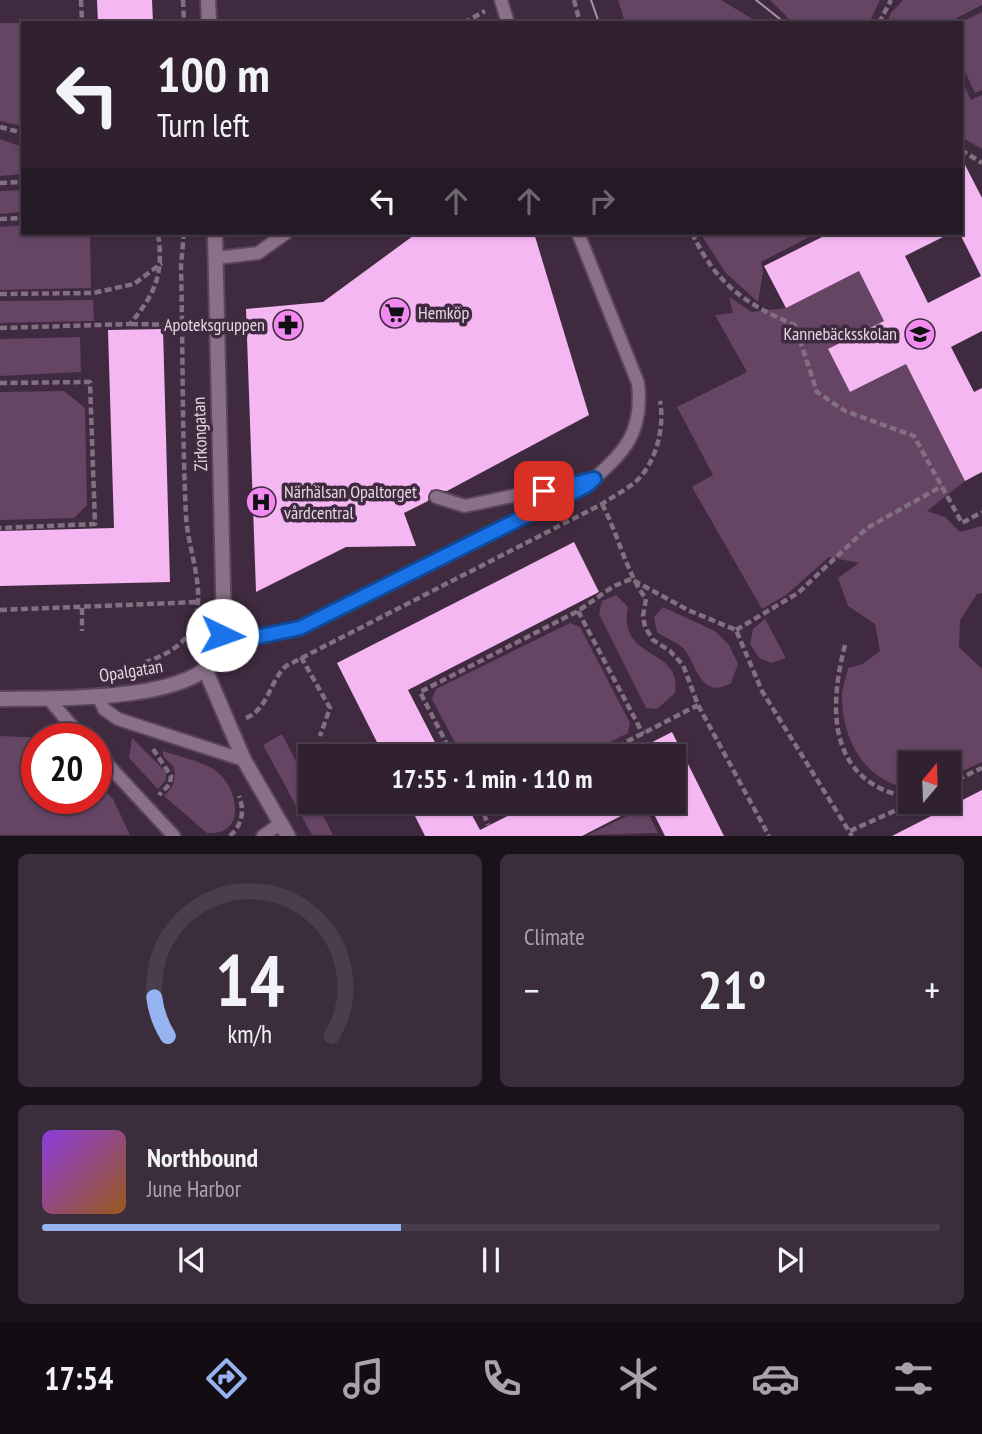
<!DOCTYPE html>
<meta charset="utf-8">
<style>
:root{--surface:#302030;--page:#3c2d3c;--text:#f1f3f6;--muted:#a8a3ab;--line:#4b3e4c;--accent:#95b2f1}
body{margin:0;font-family:"PT Sans Narrow",sans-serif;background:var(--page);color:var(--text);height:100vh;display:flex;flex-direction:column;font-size:26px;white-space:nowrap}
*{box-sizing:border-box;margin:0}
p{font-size:23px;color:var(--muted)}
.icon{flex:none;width:38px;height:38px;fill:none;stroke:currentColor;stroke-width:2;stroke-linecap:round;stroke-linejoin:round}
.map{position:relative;height:836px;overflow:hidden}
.details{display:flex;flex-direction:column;gap:18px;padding:18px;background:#1a121a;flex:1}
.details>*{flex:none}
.hud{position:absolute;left:21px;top:21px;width:942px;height:214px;border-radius:0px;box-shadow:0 2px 5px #0004,0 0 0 2px var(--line);background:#302030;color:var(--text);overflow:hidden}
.needle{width:46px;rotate:19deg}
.buttons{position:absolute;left:898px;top:751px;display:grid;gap:14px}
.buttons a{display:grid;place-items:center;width:63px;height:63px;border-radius:0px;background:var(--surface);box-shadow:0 2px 5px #0004,0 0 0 2px var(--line);font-size:35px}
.speed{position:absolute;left:21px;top:723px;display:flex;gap:14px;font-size:35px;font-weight:700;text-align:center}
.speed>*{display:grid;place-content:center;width:91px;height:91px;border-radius:50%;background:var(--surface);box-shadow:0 2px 5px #0004,0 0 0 2px var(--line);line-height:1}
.speed .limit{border:10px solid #d22;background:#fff;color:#111}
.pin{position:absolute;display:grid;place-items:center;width:60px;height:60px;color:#fff;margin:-30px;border-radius:14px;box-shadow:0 4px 10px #0006}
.me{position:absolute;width:77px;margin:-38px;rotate:93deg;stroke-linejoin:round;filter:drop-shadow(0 0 5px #0008)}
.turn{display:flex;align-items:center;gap:24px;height:147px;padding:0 21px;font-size:32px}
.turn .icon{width:91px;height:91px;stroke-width:2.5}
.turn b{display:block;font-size:49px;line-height:60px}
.lanes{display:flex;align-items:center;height:66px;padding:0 21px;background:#0003;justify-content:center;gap:35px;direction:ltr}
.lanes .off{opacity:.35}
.big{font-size:52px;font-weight:600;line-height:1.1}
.details .tile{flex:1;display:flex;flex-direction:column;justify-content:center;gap:10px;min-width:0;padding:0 24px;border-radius:10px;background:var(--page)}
.details .dial{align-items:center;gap:0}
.dial svg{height:182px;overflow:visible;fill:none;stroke:var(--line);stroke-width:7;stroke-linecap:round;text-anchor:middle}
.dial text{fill:var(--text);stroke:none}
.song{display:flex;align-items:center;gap:21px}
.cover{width:84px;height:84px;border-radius:10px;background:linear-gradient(135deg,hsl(270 70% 55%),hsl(30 70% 35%))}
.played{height:7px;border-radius:4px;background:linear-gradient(90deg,var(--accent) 40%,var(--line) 40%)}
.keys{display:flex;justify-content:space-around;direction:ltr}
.heat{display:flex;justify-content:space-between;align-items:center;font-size:38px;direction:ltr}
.details .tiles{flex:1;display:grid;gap:18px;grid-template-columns:1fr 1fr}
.tile:last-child{grid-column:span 2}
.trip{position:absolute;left:298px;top:744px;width:388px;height:70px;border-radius:0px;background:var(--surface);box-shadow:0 2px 5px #0004,0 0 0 2px var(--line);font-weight:600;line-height:70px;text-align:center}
.dock{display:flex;height:112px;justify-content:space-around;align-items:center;background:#130d13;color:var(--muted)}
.dock .icon{width:49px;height:49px}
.dock .current{color:var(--accent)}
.dock b{font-size:32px;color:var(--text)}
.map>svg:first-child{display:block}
.green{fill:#654464}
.building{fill:#f5b7f2}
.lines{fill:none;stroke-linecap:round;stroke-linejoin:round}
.service-casing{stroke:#5a465a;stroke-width:16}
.minor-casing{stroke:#5a465a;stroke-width:18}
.path{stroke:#826f81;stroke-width:4.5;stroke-dasharray:7 3.5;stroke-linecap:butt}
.service{stroke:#8a7189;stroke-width:12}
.minor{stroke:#8a7189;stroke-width:14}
.tram{stroke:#a796a7;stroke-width:2}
.route-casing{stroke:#114b97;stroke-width:18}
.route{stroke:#1a73e8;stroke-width:12}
.labels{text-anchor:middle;stroke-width:7;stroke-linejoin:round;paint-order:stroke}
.poi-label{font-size:18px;fill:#e4d6e3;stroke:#402a40;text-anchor:start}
.street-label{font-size:18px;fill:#e4d6e3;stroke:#402a40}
</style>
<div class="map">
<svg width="982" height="836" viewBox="0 0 982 836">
<rect width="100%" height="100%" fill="#402a40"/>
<path class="green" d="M618 0H721L759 23H625Z
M770 0H880L869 23H793Z
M903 0H982V5L947 23H887L891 13Z
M982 12V90L975 93 961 64 959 23Z
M0 23H23V126L0 121Z
M961 79 971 100 982 95V149L961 137Z
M0 139 22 147 23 174 0 176Z
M23 190V212L0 214V191Z
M23 225V233H90L91 288 0 290V227Z
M700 233H817L761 262 763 272 758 302 726 273Z
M859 271 884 321 828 350 850 392 906 364 965 481 927 511 945 517 960 532 982 526V593L977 594 960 620 959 647 982 669V762L949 777 948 763H910V788C867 783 843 742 842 700 841 690 846 678 848 668L863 664 880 651 875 624 848 606 838 578 859 563 829 557 786 595 762 609 692 487 713 475 677 407 747 372 715 315 733 313 729 297 752 312 785 308Z
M93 300 94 321 0 323V301Z
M80 337 81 372 0 376V339Z
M64 391 85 408 87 505 74 518 0 520V392Z
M616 595 628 607C617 662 683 646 675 693L657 709 646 708 599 614 602 601Z
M663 607 715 631 729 645 738 664 731 683C702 700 697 667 685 650 677 641 666 639 657 632L654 617Z
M765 619 786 658 771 663 759 658 750 644 753 629Z
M570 623 580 627 630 723 628 733 582 756H462L432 699 436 689Z
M282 734 310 789V802H316L333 835H312L263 745Z
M0 736 45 738H37V798H96V782L113 799 130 835H0Z
M132 738 166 772V780L158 789 129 758Z
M163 751C180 757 202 761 216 771 239 788 247 836 207 833L164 796C174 786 176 781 174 767L163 756Z
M645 807 658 833 588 835Z"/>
<path class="building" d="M97 0H152L153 23H98Z
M961 157 982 198V331L951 347 974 392 982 388V472L965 481 906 364 850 392 828 349 884 321 859 271 786 308 764 266 830 233H951L905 256 928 303 981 276 961 236Z
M417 233H534L589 415 447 491 431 490 428 501 404 513 416 546 346 547 256 592 246 309 323 302Z
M163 329 170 582 0 586V531L114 528 108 330Z
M574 542 599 592 408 690 442 756H384L337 663Z
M672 732 724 836H665L648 802 582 836H425L408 802H465L480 830 535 802H674V756H625Z
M982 790V836H892Z"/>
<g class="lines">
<g class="service-casing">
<path id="service" d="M501 0 508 23
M216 258 258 253 286 233
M436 497 465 506 583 481
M222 635 256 637 300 628 586 486C623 453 644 435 638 383L578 233
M98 696 104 709 118 719 244 760
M48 698 82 738
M96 752 174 836
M263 836 280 824"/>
</g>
<g class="minor-casing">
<path id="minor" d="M208 0 209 23
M205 669 244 760 288 836
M0 699C48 698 192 703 217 656 228 637 223 607 223 586L215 233"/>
</g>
<path class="path" d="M81 0 82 23
M183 0 184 23
M574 0 580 23
M464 23 485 11
M879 23 891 0
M0 127 23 133
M961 150 982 163
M0 183 23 182
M0 219 23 218
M692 233C716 284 745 304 795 325L817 392 845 411 914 436 962 523 982 512
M0 294 93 293 134 284 162 263
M131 324 182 325
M0 328 130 324C156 293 164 273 158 233
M0 383 90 382 95 524 0 528
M602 504C619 536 625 570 646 599L643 616 645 627 653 640 670 651 683 665 698 705 769 836
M82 608V631
M0 610 198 602
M578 611 643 734
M736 630 798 593 867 528 942 486
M845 645C828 711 828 782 910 798
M301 657 330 708 320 736
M143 671 142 663C166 656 190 643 196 617 204 584 188 549 186 516 182 433 183 348 181 265L184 233
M246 718C269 708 269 682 286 666L602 504C612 497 624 491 634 483 656 465 665 427 660 401
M153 749 171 776 170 784 159 795
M453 756 420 692 578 611 614 586 631 579 688 610 736 630 762 691 852 836
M599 756 698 705
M948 784 982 768
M477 802 484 814 509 802
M484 814 488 825
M850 831 914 802
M230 836C242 825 245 811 239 796"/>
<use href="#service" class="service"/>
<use href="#minor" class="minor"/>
<path class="tram" d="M591 0 599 23
M756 0 785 23"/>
</g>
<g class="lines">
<g class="route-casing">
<path id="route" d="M222 635 256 637 300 628 586 486 594 479 544 491"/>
</g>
<use href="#route" class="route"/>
</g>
<defs>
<g id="supermarket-disc" transform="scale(1.575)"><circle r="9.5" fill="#f38af1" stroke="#402a40"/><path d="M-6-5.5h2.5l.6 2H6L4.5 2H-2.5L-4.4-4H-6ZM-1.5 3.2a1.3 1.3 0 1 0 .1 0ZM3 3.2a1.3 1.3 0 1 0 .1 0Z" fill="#111"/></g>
<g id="pharmacy-disc" transform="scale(1.575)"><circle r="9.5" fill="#f38af1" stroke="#402a40"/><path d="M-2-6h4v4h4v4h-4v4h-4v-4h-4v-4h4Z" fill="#111"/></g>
<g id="school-disc" transform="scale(1.575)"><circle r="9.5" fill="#f38af1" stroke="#402a40"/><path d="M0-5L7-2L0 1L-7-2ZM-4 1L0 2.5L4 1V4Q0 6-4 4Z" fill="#111"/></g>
<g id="hospital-disc" transform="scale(1.575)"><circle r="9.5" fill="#f38af1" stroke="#402a40"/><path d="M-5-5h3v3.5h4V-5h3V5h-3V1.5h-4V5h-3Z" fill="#111"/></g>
</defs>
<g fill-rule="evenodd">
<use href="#supermarket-disc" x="395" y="313"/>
<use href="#pharmacy-disc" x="288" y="325"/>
<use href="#school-disc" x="920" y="334"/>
<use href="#hospital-disc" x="261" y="502"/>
</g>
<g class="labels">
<g class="poi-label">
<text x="418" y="319">Hemköp</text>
<text x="265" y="331" text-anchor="end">Apoteksgruppen</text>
<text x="897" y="340" text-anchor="end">Kannebäcksskolan</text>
<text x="284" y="498">Närhälsan Opaltorget<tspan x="284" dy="21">vårdcentral</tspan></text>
</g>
<g class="street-label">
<text transform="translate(200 434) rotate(-92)" y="6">Zirkongatan</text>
<text transform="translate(131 671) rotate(-9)" y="6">Opalgatan</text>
</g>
</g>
</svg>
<div class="buttons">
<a><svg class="needle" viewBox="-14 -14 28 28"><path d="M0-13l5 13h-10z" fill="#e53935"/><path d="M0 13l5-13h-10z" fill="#a8a3ab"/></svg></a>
</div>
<div class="speed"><div class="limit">20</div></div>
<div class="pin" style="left:544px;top:491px;background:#d93025"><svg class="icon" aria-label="arrive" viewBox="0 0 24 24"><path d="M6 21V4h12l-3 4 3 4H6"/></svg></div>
<svg class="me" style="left:222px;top:635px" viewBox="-20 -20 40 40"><circle r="19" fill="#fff"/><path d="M0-13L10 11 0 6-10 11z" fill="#1a73e8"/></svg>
<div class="trip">17:55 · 1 min · 110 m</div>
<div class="hud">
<div class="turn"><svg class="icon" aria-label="left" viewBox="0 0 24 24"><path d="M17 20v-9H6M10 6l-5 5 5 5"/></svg><div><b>100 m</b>Turn left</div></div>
<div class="lanes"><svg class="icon" aria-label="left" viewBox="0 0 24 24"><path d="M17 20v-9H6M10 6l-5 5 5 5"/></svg><svg class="icon off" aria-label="ahead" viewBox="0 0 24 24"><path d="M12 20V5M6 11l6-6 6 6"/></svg><svg class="icon off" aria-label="ahead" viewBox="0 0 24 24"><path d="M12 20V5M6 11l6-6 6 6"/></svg><svg class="icon off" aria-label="right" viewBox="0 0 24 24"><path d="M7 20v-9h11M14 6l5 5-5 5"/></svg></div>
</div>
</div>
<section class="details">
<div class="tiles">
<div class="tile dial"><svg viewBox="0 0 100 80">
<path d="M14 69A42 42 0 1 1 86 69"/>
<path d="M14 69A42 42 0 0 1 8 52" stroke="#95b2f1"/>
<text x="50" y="56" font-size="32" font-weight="700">14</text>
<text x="50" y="72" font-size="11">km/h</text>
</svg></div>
<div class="tile"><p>Climate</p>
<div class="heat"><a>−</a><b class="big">21°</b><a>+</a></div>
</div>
<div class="tile">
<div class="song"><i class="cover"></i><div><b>Northbound</b><p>June Harbor</p></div></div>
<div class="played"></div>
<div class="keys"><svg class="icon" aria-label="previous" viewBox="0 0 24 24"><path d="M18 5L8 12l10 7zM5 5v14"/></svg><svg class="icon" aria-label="pause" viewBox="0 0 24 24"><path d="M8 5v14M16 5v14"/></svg><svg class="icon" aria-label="next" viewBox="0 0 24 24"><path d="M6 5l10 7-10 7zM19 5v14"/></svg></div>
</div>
</div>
</section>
<nav class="dock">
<b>17:54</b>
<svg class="icon current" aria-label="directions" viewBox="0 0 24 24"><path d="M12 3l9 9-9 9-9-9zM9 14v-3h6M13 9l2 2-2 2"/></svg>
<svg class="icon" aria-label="music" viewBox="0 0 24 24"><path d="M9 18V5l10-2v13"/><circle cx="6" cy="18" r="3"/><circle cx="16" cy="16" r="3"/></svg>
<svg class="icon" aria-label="phone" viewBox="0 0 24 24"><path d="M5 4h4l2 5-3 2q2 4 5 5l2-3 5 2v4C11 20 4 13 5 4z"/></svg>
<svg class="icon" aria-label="climate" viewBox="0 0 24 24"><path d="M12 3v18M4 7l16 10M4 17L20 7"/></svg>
<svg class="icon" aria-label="car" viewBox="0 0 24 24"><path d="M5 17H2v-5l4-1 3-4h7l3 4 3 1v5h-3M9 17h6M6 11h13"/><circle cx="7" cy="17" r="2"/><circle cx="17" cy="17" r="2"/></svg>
<svg class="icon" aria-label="filters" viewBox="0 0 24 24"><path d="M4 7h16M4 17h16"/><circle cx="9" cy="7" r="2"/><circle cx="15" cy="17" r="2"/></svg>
</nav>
